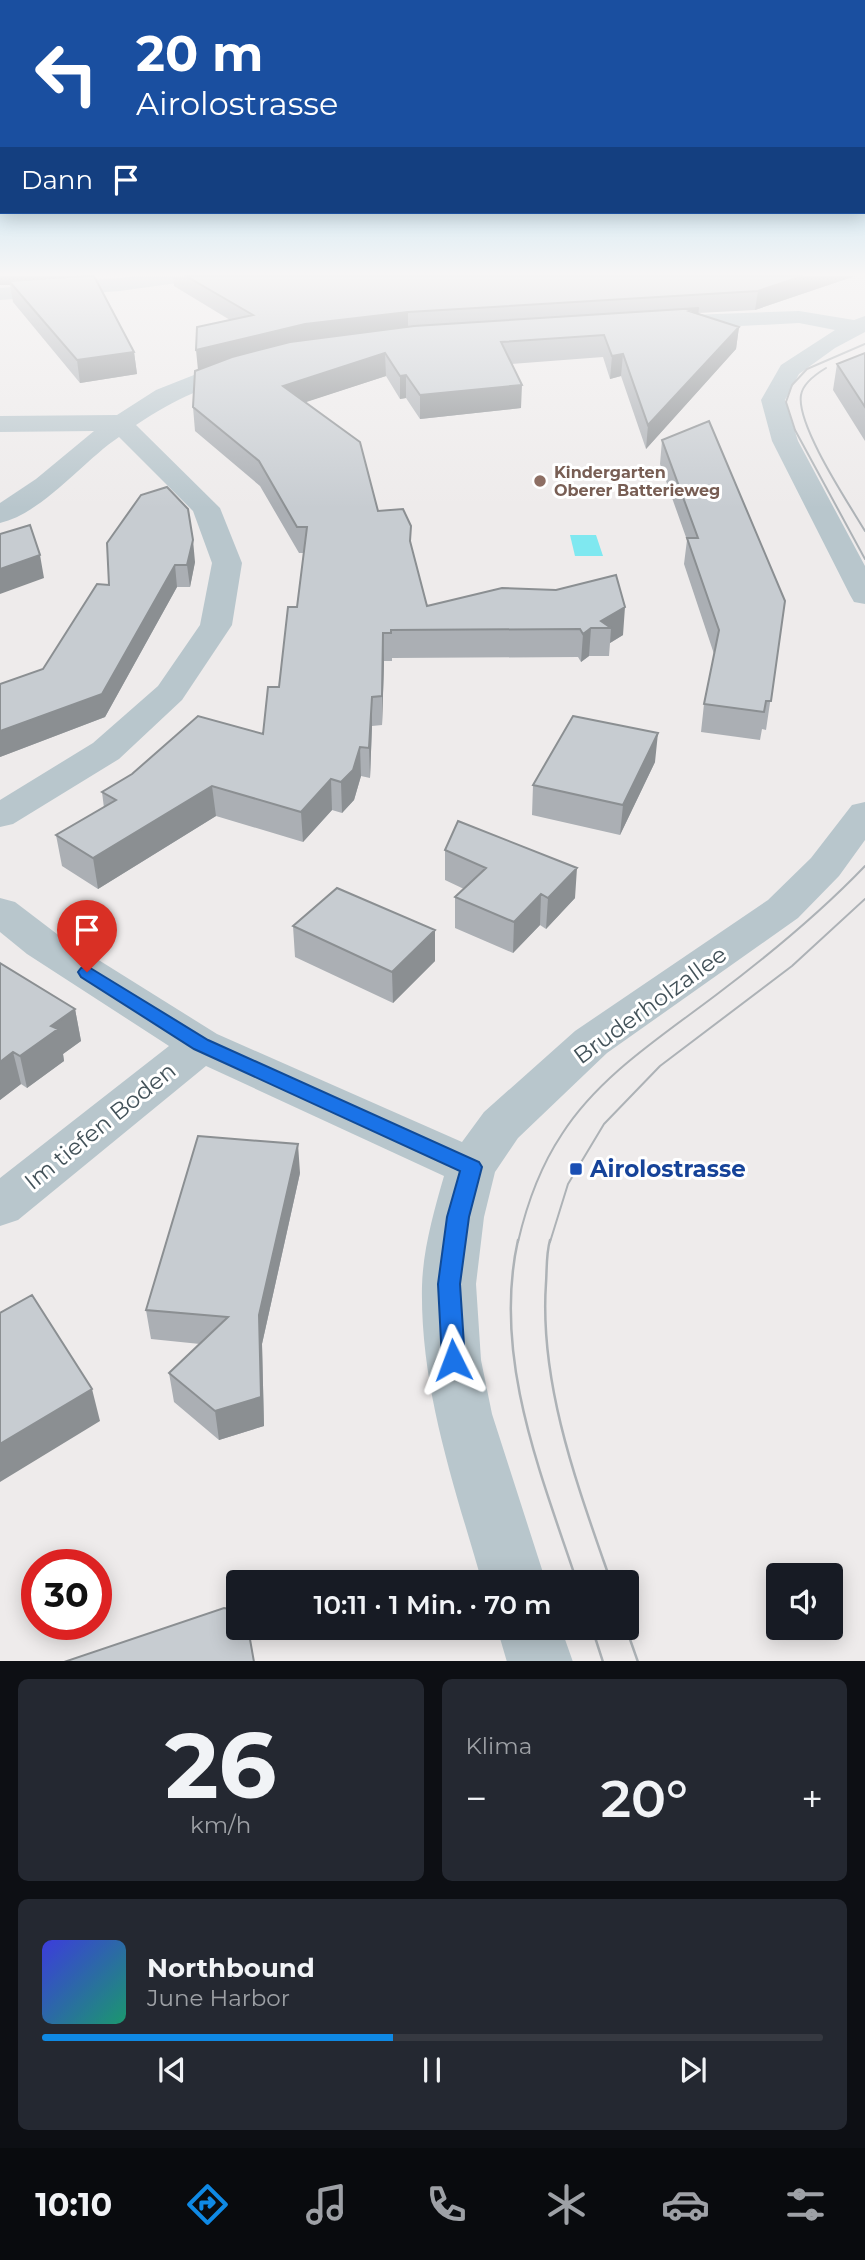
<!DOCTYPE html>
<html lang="de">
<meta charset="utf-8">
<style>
:root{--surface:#171b24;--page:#242831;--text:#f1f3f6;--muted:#9ea1a6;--line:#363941;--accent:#0f89e4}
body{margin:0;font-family:Montserrat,sans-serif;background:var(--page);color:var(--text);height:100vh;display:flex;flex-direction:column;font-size:26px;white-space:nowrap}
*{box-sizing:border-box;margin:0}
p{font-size:23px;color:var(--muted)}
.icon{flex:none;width:38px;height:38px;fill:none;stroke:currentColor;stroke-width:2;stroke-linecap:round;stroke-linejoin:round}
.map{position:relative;height:1661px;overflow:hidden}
.side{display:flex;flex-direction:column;gap:18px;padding:18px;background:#0d0f14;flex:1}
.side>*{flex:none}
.guide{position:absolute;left:0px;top:0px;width:866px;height:214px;box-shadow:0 4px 18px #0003;background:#1a4fa0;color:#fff;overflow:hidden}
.fabs{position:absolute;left:766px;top:1563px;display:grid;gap:14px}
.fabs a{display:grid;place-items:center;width:77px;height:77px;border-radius:7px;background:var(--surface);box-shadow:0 4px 18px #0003;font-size:35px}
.speed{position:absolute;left:21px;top:1549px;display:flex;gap:14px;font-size:35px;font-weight:700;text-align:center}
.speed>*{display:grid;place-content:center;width:91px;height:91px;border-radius:50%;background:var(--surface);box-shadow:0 4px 18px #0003;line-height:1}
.speed .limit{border:10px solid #d22;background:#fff;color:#111}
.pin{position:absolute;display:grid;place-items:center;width:60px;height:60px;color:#fff;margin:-72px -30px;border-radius:50% 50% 50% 0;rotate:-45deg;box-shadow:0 0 7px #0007}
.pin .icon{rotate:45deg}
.me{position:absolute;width:77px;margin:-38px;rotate:357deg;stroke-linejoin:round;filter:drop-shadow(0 0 5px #0008)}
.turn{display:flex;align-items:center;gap:24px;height:147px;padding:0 21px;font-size:32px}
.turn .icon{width:91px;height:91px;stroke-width:2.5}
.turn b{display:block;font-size:49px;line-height:60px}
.then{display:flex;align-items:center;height:66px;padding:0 21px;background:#0003;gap:14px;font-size:26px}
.big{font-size:52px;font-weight:600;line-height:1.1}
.side .widget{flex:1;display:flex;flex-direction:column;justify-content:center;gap:10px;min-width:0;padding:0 24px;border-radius:10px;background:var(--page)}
.side .dial{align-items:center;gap:0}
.dial b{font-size:91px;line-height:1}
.song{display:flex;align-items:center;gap:21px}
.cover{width:84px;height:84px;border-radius:10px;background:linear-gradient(135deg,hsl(240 70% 55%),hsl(160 70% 35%))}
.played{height:7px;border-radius:4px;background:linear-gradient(90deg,var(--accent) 45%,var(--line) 45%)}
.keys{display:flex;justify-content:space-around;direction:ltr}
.heat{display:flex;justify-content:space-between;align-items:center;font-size:38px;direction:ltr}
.side .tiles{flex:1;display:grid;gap:18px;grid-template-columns:1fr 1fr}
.widget:last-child{grid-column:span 2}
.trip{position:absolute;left:226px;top:1570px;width:413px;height:70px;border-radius:7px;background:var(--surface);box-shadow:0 4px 18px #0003;font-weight:600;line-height:70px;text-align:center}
.tabs{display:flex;height:112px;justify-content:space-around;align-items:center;background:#090b0e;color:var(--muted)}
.tabs .icon{width:49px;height:49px}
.tabs .on{color:var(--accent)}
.tabs b{font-size:32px;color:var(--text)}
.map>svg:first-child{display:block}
.water{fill:#7fe8f0}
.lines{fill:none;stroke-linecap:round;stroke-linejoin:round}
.minor{fill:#b8c6cc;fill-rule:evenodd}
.tram-far1{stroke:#adb2b6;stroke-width:2}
.tram{stroke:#adb2b6;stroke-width:2.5}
.wall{fill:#abafb4}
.shaded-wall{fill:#8b8f92}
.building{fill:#c7ccd1;stroke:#8b8f92;stroke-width:2}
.route{fill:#1a73e8;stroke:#114b97;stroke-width:2}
.education-dot{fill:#8d6e63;stroke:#fff;stroke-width:2.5}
.transit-dot{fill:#1a4fb4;stroke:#fff;stroke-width:2.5}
.labels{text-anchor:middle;stroke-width:6;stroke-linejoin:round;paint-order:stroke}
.far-education-label{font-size:16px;font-weight:bold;fill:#785e54;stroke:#fff;text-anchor:start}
.near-street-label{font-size:23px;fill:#435259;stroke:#fff}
.near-transit-label{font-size:23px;font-weight:bold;fill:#164399;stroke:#fff;text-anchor:start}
</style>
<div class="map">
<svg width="865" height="1662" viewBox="0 0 865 1662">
<rect width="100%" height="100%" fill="#eeebeb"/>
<path class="water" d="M570 535H596L603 556H575Z"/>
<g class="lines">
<path class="minor" d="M142 276H194L191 280 184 282 120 291 0 300V288Z
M799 311 854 320 865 316V332L835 348 799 374 785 400 798 441 865 566V604L854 602 850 595 772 441 761 400 781 365 835 330 799 323 663 330 655 328 652 323 655 318 663 316Z
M245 361 253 363 257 368 253 373C205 386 178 397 136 425L220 508 242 563 232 625 182 700 119 759 13 824 0 827V800L93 743 158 686 200 625 212 563 193 511 119 437C83 461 43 513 0 523V503L36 479 94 431 0 432V416L117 415 156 390 199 373Z
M865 802V840L839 876 798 918 607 1053 518 1138 495 1172 484 1217 476 1284 481 1360 492 1414 546 1582H482C454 1485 420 1388 422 1286 423 1249 434 1211 444 1176L206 1066 18 1220 0 1226V1178L169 1046 27 954 0 932V898L15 902 57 934 217 1034 462 1142 484 1112 575 1031 768 900 811 858 852 805Z
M497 1628H561L573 1662H507Z"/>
<path class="tram-far1" d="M865 344 807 369 792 385 786 402 795 430 865 559
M826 368C816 374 803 383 801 395 796 425 849 504 865 531
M518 1242C527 1203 540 1167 562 1134 599 1076 662 1036 716 995 769 955 819 914 865 866
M550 1242 568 1184 604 1124 660 1066 792 966 865 899"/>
<path class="tram" d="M518 1240C492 1357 541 1474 577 1582
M550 1240C546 1254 547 1269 546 1283 539 1385 578 1487 611 1582
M592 1628 603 1662
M626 1628 638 1662"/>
</g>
<path class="wall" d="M0 276 134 352 137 374 80 383 13 302 10 285Z
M173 276H855L755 310 698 313 739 327 736 349 646 449 621 376 610 379 603 357 511 364 521 408 420 419 406 398 400 399 386 376 305 402 378 511 411 526V546L427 606 556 590 623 635 610 643 609 656H589L581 662 578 657 392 658V661H384L382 725 372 726 370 778 361 776 354 800 342 813 332 810 303 842 216 816 98 889 62 866 56 835 104 808 102 792 263 734 279 687 297 607 304 553H299L260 486 195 431 193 407 198 369 230 320 174 286Z
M865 353V441L833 390 837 364Z
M662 440 785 601 766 730 762 729 760 740 701 732 704 704 714 654 684 564 687 540 660 464Z
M107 543 195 562 190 587H177L105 717 0 757V684L43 669 109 585Z
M655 762 620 835 532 815 533 785Z
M445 850 575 898 546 929 540 925 513 953 455 928V897L464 889 445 880Z
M293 926 435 930V961L393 1003 295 957Z
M0 963 75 1009 81 1041 63 1054 64 1061 27 1088 21 1084 0 1100Z
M300 1173 262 1344 264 1426 219 1440 174 1402 169 1373 200 1344 151 1339 146 1310Z"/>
<path class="shaded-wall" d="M0 276H87L9 281 10 285H0Z
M803 276H855L755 310 758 291Z
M699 308 696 330 689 311Z
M408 312V331L198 370 196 350 305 324Z
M739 327 736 349 646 449 648 425Z
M134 352 137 374 80 383 77 360Z
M385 353 386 376 285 409 283 386Z
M623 354 621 376 610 379 612 356Z
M406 375V398L400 399V376Z
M522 385 521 408 420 419V395Z
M193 540 195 562 190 587 187 565Z
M40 555 44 578 0 594V569Z
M175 565 177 587 105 717 0 757V731Z
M625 607 623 635 610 643 611 628 601 621Z
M591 628 589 656 581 662 583 634Z
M383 633 384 661 382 725V696Z
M372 697V726L370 778 369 748Z
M658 733 655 762 620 835 623 805Z
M360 747 361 776 354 800 342 813 341 782Z
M331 779 332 810 303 842 301 812Z
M212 786 216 816 98 889 93 858Z
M577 868 575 898 546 929 548 898Z
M541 894 540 925 513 953 514 922Z
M435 930V961L393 1003 392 972Z
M75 1009 81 1041 63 1054 64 1061 27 1088 20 1056 51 1026Z
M13 1052 21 1084 0 1100V1062Z
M298 1144 300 1173 262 1344 264 1426 219 1440 215 1411 259 1315Z
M92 1389 100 1421 0 1482V1444Z"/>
<path class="building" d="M83 276H94L134 352 77 360 9 281Z
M186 276H803L758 291 408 312 305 324 196 350 197 327 253 315Z
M699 308 689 311 739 327 648 425 623 354 612 356 604 335 501 342 522 385 420 395 406 375 400 376 385 353 283 386 360 442 378 511 403 509 411 526 410 541 427 606 502 588 556 590 616 575 625 607 601 621 611 628H591L583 634 580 629 391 630V633H383L382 696 372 697 369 748 360 747 353 770 341 782 331 779 301 812 212 786 93 858 56 835 116 800 102 792 132 774 198 716 263 734 268 687H279L288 607H297L307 527H297L259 461 193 407 195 371 232 357 290 342 414 326Z
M865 353V407L837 364Z
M709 421 785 601 771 701H766L764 712 704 704 719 630 687 538H698L662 440Z
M167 487 188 509 193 540 187 565H175L102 694 0 731V684L43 669 97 584 109 585 107 543 141 495Z
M30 525 40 555 0 569V534Z
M573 716 658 733 623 805 533 785Z
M458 821 577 868 548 898 541 894 514 922 455 897 486 868 445 850Z
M337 888 435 930 392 972 293 926Z
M0 963 75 1009 51 1026 58 1029 20 1056 13 1052 0 1062Z
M198 1136 298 1144 259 1315 261 1397 215 1411 169 1373 228 1317 146 1310Z
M32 1295 92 1389 0 1444V1313Z
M224 1608 238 1611V1628H248L254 1662H64Z"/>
<linearGradient id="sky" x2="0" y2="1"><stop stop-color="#7ec9eb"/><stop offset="0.54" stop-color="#f7f6f6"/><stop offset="1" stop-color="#f7f6f6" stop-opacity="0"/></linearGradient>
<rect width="865" height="508" fill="url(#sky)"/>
<path class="route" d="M87 966 208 1040 479 1162 482 1167 469 1217 460 1284 465 1360 461 1367 453 1370 445 1367 442 1360 438 1284 447 1217 460 1171 194 1049 81 977 78 972 81 968Z"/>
<circle class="education-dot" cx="540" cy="481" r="7"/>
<rect class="transit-dot" x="569" y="1162" width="14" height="14" rx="3.5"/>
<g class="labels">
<g class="far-education-label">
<text x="554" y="478">Kindergarten<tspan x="554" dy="18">Oberer Batterieweg</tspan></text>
</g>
<g class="near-street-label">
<text transform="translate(650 1005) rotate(-36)" y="8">Bruderholzallee</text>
<text transform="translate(100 1126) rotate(-39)" y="8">Im tiefen Boden</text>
</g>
<g class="near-transit-label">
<text x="590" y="1177">Airolostrasse</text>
</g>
</g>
</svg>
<div class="fabs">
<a><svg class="icon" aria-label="sound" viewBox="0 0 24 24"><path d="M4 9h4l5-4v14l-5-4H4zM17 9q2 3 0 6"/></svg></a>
</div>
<div class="speed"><div class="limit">30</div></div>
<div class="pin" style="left:87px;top:972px;background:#d93025"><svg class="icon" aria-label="arrive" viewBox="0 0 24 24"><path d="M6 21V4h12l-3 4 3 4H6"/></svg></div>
<svg class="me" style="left:453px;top:1360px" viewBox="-20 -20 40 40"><path d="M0-17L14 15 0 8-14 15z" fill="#1a73e8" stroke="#fff" stroke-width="4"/></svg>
<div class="trip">10:11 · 1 Min. · 70 m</div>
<div class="guide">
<div class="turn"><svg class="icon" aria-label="left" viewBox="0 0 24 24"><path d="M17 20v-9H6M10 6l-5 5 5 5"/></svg><div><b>20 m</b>Airolostrasse</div></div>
<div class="then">Dann<svg class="icon" aria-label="arrive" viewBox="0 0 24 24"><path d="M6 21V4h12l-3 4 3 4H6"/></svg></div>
</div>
</div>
<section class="side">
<div class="tiles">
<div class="widget dial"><b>26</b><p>km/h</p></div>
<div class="widget"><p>Klima</p>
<div class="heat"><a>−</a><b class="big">20°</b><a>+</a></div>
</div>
<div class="widget">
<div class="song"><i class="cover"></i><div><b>Northbound</b><p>June Harbor</p></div></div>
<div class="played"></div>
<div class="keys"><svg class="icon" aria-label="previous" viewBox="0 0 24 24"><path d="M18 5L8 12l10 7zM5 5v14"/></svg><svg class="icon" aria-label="pause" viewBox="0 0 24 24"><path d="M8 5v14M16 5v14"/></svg><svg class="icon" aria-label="next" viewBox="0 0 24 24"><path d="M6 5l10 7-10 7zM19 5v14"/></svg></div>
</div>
</div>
</section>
<nav class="tabs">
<b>10:10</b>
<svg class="icon on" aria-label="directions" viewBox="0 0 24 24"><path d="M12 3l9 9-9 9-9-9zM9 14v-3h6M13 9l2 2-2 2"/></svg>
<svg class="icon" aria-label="music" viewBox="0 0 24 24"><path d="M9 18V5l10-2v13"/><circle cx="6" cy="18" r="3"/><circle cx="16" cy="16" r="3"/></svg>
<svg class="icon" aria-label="phone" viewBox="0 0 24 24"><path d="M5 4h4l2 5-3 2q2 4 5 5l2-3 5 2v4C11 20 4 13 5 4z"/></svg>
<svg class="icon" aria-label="climate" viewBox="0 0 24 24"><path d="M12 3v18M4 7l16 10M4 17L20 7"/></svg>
<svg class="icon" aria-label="car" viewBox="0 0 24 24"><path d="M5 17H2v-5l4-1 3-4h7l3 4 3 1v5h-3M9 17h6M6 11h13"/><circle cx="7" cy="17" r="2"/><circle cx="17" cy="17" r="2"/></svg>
<svg class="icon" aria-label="filters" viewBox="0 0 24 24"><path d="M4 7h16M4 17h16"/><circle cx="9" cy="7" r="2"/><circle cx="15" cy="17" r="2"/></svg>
</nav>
